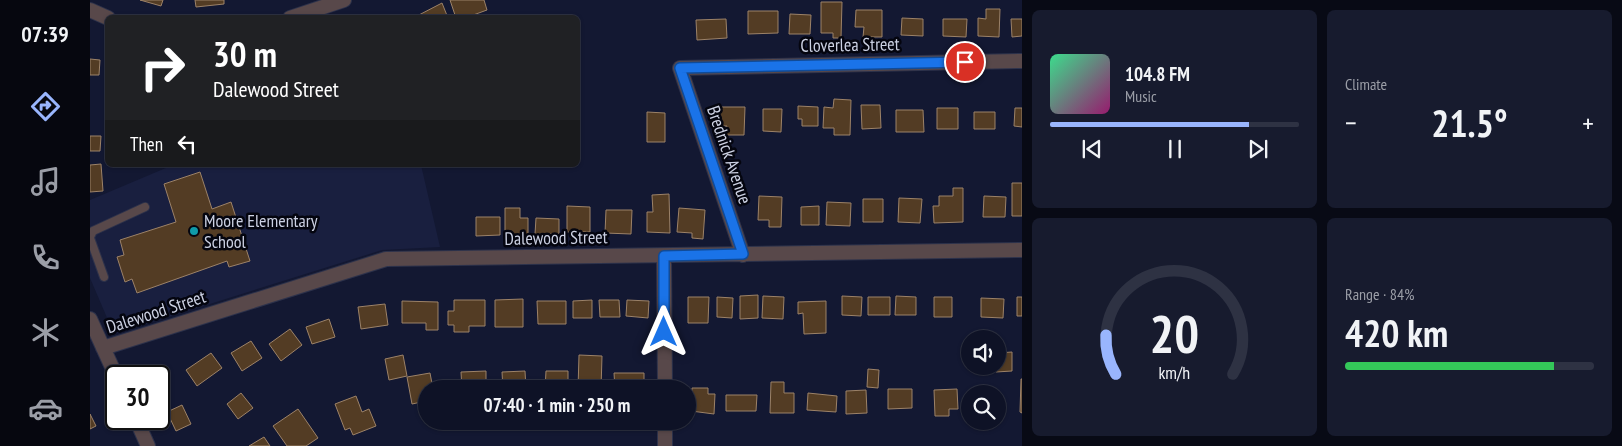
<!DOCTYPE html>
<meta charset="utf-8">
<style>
:root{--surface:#0e1226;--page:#171b2e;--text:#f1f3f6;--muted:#9b9ea7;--line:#2e3243;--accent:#99b5fd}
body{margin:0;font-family:"PT Sans Narrow",sans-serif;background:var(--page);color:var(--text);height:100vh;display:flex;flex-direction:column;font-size:19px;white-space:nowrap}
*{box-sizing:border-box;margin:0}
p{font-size:16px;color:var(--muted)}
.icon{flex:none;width:28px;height:28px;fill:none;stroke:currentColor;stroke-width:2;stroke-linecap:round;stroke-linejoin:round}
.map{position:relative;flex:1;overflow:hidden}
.side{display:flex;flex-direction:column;gap:10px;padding:10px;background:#080a15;width:600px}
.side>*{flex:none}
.banner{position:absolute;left:15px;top:15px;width:475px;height:152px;border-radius:8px;box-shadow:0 1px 4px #0004,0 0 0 1px var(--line);background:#202124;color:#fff;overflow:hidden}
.tools{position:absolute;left:871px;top:330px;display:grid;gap:10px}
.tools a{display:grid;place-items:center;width:45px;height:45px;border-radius:50%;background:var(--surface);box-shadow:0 1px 4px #0004,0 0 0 1px var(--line);font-size:25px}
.speed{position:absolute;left:15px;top:365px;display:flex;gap:10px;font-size:25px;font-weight:700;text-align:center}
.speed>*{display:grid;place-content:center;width:65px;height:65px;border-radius:50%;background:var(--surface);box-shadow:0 1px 4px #0004,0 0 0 1px var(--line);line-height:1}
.speed .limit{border:2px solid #111;border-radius:8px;background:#fff;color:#111}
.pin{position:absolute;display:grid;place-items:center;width:42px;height:42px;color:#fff;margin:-21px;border:2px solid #fff;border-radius:50%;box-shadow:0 1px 5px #0007}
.me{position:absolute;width:55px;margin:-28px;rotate:0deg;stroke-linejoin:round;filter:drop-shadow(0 0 4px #0008)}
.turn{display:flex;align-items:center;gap:18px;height:105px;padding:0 25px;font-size:22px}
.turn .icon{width:65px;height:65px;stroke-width:2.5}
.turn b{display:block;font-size:35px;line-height:42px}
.then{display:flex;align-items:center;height:48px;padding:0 25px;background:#0003;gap:10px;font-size:19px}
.big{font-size:38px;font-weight:700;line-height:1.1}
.side .tile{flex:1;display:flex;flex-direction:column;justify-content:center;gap:8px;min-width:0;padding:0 18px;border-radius:8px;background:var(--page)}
.side .dial{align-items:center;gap:0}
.dial svg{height:130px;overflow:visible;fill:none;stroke:var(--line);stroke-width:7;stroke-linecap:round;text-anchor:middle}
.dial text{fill:var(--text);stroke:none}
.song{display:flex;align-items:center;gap:15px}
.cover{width:60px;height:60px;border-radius:8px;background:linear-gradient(135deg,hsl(150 70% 55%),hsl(320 70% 35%))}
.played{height:5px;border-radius:2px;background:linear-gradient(90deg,var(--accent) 80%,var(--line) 80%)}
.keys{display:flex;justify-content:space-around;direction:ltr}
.heat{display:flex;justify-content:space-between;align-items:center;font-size:28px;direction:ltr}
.charge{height:8px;border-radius:4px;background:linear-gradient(90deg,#34c759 84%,var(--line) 0)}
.side .tiles{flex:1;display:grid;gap:10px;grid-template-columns:repeat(2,1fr)}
.trip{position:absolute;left:328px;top:380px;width:278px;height:50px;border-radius:25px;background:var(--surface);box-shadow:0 1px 4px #0004,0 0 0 1px var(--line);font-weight:700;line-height:50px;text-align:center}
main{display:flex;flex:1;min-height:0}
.dock{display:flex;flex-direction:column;width:90px;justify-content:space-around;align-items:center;background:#06070f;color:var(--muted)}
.dock .icon{width:35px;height:35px}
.dock .on{color:var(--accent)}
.dock b{font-size:22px;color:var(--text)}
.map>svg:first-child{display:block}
.built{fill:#191f3f}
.building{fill:#533c24;stroke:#9c8268}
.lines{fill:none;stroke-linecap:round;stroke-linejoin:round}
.service-casing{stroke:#2d324b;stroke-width:10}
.minor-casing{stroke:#2d324b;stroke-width:16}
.service{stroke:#58484a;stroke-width:8}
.minor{stroke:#58484a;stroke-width:14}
.route-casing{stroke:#114b97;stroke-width:12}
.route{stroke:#1a73e8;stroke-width:9}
.culture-dot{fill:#0f9aa8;stroke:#04050f;stroke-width:2}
.labels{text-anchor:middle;stroke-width:5;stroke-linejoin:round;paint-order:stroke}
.street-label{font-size:18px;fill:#ccd1e3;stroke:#04050f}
.poi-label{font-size:18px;fill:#ccd1e3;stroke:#04050f;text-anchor:start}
</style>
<main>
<nav class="dock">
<b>07:39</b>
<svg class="icon on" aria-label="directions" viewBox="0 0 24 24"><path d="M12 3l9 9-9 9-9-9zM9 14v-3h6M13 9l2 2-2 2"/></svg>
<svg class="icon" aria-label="music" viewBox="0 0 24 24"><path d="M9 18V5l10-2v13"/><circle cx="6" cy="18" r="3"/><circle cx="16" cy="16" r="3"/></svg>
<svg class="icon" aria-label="phone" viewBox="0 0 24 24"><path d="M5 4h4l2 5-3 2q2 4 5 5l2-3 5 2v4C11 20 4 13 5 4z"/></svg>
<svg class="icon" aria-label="climate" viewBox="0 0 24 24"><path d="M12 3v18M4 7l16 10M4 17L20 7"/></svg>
<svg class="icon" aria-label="car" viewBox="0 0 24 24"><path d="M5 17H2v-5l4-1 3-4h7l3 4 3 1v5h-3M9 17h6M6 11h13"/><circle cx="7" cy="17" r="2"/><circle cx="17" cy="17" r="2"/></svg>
</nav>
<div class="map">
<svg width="932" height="446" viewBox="0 0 932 446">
<rect width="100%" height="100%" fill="#131832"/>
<path class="built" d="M83 165H331L350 247 292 250 24 334 0 278V200Z"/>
<path class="building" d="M50 0H73L71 6Z
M105 0H134V4L106 7Z
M360 0H394L397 10 375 18H366Z
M731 2H752L751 38H743V33H731Z
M352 3 358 18H326L325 17Z
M896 9H910L909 37 888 36V18L896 19Z
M766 10H792V37H773L774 27H765Z
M658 11H688V33L658 34Z
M700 14 721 15 720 34H699Z
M812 18 833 19V36L811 35Z
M636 19 637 38 607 40 606 20Z
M853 19H877L876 37 853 36Z
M921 19H932V36L922 37Z
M0 59 10 60 9 75H0Z
M744 99 761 100 760 135H744V128H733L734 107 743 108Z
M771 105H790L791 128 772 129Z
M708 106 728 107V126H712V119H708Z
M630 107H655L654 135H636L637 126H630Z
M847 108H868V129H847Z
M925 108H932V127L924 126Z
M673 109H692L691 132 673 131Z
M806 110H833L834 132H806Z
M557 112 575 113V142H557Z
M884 112H905V129H884Z
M0 136H11L10 151H0Z
M11 164 13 191 0 192V165Z
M110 172 122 209 141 202 160 261 139 267 137 261 47 293 42 279 35 282 27 257 34 255 30 240 86 222 74 184Z
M922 183H932V216H922Z
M863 188H873V222L844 223 843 206H849V196H863Z
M579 194 580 233 557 232V212H563L562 195Z
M669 196 692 197 691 227H679V220H668Z
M894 196 916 197 915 217H893Z
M809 198 832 199 830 223 808 222Z
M773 199H793V222H773Z
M737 202 761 203 760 226 736 225Z
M477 206 500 207V232H477Z
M729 206V225H711V207Z
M415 208H430V218H438V235H415Z
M589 208 615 210 613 239 602 238V233L587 232Z
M516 210H542L541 234 515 233Z
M386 217H410V235L386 236Z
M446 218 469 219V234H445Z
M668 295V318L650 319V296Z
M673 296 694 297 693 319 672 318Z
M752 296 772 297 771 316 752 315Z
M806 296 826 297V315H805Z
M598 297H619L618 323H598Z
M627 297 643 298 642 318 627 317Z
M778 297H800V315H778Z
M844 297H862V317H844Z
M927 297H932V316H927Z
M891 298 914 299 913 318 891 317Z
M433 299V327H405V300Z
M364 300H395V326H379V332H364V325H358V311H364Z
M502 300V318H483V301Z
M509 300H529L530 317H510Z
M537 300 559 301 558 318 536 316Z
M312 301 348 302V330H336V323H312Z
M447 301H476V324H448Z
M736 301V333L714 334 713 313 708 314V302Z
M295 304 298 325 271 329 268 307Z
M239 319 245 337 222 344 216 327Z
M200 329 212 345 191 361 179 344Z
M161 341 172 358 152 371 141 353Z
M922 352V371L906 372 908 353Z
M121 353 132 368 107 386 96 370Z
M313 355 317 376 299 380 295 359Z
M489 355 512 356 511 389H488Z
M778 369 789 370 788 388 777 387Z
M396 371V389H372L371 372Z
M435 371 436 389H413L412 372Z
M456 371H478V389H455Z
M340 373 343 389H336V401L322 404 317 377Z
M524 373H554V382H551V389H525Z
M931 379H932V413L930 412Z
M681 382H694V393H704V413H680Z
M602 388H618V394H625L624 414 601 411Z
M798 389H822V408L798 409Z
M867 389 868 409H859V416H845L844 390Z
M776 390 777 413 756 414V391Z
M880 390H901V394H880L879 410Z
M151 393 163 408 148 419 137 404Z
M718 393 747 396 746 412 717 410Z
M636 395H667L666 411H636Z
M266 396 272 412 279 409 286 426 263 435 260 428 255 430 245 404Z
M92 405 101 424 86 431 77 412Z
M208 409 228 438 216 446H197L183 426Z
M0 414 6 426 0 429Z
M174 437 180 446H159Z"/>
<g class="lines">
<g class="service-casing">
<path id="service" d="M0 237 3 231 55 207
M0 238 14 277"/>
</g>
<g class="minor-casing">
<path id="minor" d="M0 10 18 18
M200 18 254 0
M653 255 590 68 932 61
M574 256 575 389
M0 319 26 376
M13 348 296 259 932 250
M46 419 58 446
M575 421V446"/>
</g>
<use href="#service" class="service"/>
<use href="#minor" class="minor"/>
</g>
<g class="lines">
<g class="route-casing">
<path id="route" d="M574 332V256L653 254 590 68 875 62"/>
</g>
<use href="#route" class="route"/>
</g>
<circle class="culture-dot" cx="104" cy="231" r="5"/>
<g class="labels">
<g class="street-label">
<text transform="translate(760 45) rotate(-1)" y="6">Cloverlea Street</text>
<text transform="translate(639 155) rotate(71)" y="6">Brednick Avenue</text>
<text transform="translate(466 238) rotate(-1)" y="6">Dalewood Street</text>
<text transform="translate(66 312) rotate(-18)" y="6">Dalewood Street</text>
</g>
<g class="poi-label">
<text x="114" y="227">Moore Elementary<tspan x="114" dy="21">School</tspan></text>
</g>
</g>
</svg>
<div class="tools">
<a><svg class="icon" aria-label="sound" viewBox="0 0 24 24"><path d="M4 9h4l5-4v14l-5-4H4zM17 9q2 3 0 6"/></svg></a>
<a><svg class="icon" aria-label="search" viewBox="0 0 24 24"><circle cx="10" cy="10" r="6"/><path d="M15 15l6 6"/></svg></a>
</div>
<div class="speed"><div class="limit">30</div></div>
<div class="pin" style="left:875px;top:62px;background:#d93025"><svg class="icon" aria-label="arrive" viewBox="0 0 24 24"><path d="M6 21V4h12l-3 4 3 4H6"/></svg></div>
<svg class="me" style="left:574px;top:332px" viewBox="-20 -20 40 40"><path d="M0-17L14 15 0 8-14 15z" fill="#1a73e8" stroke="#fff" stroke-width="4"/></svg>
<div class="trip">07:40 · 1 min · 250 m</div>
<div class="banner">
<div class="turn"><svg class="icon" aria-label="right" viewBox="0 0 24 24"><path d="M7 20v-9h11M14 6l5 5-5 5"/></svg><div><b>30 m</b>Dalewood Street</div></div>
<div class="then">Then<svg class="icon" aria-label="left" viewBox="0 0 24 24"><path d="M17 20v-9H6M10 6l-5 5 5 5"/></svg></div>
</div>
</div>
<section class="side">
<div class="tiles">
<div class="tile">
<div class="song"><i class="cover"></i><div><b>104.8 FM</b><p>Music</p></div></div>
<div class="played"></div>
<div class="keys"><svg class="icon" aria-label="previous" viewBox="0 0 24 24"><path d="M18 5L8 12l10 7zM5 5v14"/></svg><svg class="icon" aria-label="pause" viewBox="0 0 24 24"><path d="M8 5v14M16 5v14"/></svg><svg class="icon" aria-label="next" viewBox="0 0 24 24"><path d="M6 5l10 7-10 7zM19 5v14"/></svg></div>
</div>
<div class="tile"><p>Climate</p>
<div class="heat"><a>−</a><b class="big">21.5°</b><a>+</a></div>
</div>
<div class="tile dial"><svg viewBox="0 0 100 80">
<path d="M14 69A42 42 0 1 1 86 69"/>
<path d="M14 69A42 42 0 0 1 8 45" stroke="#99b5fd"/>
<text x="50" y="56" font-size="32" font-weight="700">20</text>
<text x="50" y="72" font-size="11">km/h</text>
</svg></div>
<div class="tile"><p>Range · 84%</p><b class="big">420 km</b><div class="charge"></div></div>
</div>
</section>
</main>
